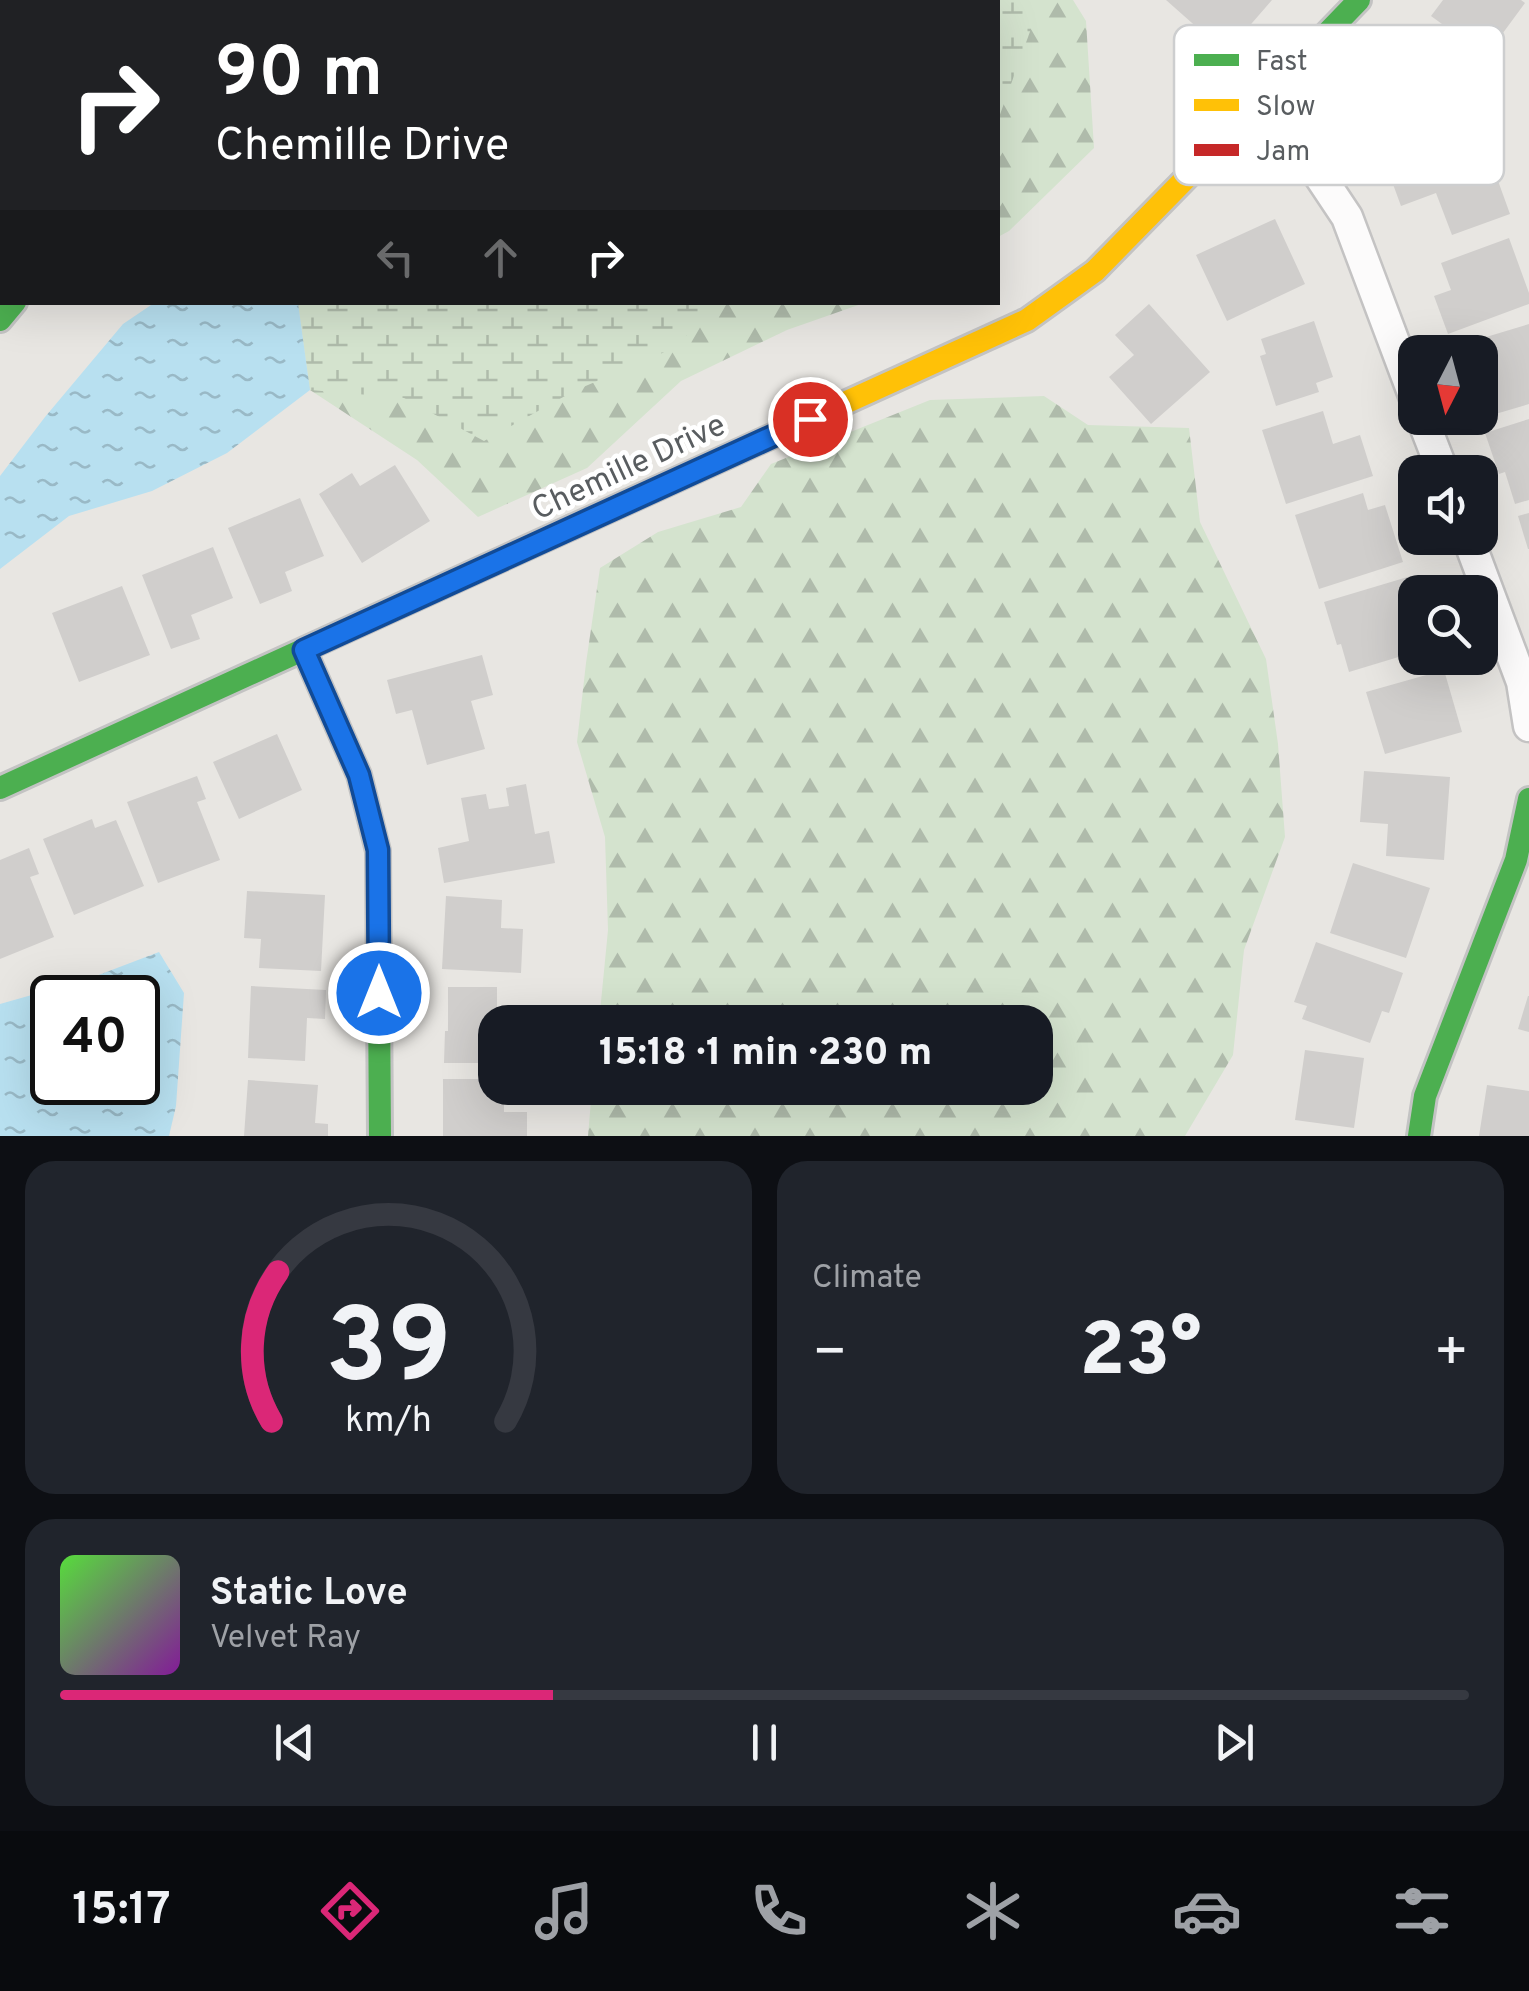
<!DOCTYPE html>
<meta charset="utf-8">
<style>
:root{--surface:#171b24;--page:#20242c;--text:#f1f3f6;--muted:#9ea1a6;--line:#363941;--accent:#db2777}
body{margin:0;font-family:Overpass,sans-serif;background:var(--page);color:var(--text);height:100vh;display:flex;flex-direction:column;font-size:38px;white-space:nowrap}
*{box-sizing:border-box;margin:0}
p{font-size:32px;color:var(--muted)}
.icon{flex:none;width:55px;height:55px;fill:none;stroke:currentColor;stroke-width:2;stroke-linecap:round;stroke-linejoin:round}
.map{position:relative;height:1136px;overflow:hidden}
.panel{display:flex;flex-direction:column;gap:25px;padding:25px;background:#0d0f14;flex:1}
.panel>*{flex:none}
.guide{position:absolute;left:0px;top:0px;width:1000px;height:305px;box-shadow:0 10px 40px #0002;background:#202124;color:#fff;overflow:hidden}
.needle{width:65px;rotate:186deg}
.tools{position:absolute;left:1398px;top:335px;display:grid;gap:20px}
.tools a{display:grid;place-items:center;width:100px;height:100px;border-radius:20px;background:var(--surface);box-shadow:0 10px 40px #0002;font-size:50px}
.speed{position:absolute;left:30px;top:975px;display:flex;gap:20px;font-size:50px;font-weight:700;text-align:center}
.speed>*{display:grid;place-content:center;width:130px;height:130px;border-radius:50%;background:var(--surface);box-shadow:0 10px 40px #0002;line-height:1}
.speed .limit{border:5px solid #111;border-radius:15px;background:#fff;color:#111}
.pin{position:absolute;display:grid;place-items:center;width:85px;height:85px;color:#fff;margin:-42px;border:5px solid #fff;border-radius:50%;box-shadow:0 2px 10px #0007}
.me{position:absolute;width:110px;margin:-55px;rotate:0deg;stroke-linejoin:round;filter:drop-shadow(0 0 8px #0008)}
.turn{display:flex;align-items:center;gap:35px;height:210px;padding:0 50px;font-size:45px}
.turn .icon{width:130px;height:130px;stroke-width:2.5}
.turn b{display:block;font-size:70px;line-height:85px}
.lanes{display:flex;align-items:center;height:95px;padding:0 50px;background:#0003;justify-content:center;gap:50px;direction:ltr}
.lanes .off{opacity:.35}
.big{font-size:75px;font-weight:800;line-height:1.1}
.panel .card{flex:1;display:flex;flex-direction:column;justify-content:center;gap:15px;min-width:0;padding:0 35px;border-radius:30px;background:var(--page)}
.panel .dial{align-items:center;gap:0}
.dial svg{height:260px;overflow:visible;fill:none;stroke:var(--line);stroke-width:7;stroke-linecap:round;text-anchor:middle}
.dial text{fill:var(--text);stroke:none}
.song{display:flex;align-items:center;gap:30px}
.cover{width:120px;height:120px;border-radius:15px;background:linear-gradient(135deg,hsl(110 70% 55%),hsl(290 70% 35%))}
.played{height:10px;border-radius:5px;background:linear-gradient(90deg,var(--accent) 35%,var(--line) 35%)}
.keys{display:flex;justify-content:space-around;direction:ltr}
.heat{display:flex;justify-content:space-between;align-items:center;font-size:55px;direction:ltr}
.panel .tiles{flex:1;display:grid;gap:25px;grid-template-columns:1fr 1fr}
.card:last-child{grid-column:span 2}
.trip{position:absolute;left:478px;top:1005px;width:575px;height:100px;border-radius:30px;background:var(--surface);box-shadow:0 10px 40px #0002;font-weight:800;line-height:100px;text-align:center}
.dock{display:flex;height:160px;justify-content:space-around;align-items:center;background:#090b0e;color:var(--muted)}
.dock .icon{width:70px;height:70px}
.dock .current{color:var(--accent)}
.dock b{font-size:45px;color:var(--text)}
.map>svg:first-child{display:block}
.green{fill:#d4e3ce}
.forest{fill:url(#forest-firs)}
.wetland{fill:url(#wetland-marsh)}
.water{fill:url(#water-ripples);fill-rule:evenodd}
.building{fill:#d0cecc}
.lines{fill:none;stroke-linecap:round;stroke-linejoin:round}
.street-casing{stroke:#c4c3c3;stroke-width:35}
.fast-casing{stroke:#c3c3c3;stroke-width:28}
.slow-casing{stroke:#c3c3c3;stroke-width:28}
.jam-casing{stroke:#c3c3c3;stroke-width:28}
.street{stroke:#fcfbfb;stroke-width:30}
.fast{stroke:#4caf50;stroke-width:22}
.slow{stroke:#ffc107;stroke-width:22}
.jam{stroke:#c62828;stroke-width:22}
.route-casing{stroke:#114b97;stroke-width:25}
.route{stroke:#1a73e8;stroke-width:18}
.labels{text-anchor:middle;stroke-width:9;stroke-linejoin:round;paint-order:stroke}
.street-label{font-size:32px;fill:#595d60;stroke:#fff}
.key{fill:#fff;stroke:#cdcecf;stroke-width:2.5}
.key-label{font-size:28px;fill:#595d60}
</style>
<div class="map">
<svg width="1529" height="1136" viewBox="0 0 1529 1136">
<defs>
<pattern id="forest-firs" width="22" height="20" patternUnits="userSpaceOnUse" patternTransform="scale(2.5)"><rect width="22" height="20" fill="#d4e3ce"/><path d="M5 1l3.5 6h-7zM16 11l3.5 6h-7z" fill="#afbbab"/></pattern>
<pattern id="wetland-marsh" width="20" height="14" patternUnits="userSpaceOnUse" patternTransform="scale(2.5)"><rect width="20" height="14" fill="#d4e3ce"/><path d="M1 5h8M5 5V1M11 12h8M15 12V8" fill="none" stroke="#afbbab"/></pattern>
<pattern id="water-ripples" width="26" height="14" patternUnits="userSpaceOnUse" patternTransform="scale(2.5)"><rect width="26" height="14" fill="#b8e0f0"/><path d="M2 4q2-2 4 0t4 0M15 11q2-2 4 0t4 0" fill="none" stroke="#99b9c6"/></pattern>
</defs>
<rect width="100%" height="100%" fill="#e8e6e2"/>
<path class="green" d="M412 0H603L600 2H409Z"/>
<path class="forest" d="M603 0H1073L1086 21 1094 148 1009 231 998 237V2H600Z
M298 303H864L787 330 681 381 587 468 478 517 417 460 310 390Z
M1044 396 1088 425 1189 428 1200 522 1266 659 1278 744 1285 837 1244 950 1233 1055 1185 1136H588L592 1088H1035V1022H599L608 930 605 837 577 742 586 663 600 568 658 532 741 507 771 464 930 400Z"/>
<path class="wetland" d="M709 0H1019L1036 15 998 120V2H702Z
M298 303H726L667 351 574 391 484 441 404 398 310 390Z"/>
<path class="water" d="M154 303H298L310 390 227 453 152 491 69 516 0 569V476L45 417 123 324Z
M159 952 184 993 176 1106 169 1136H0V1004L88 979ZM52 998H138V1082H52Z"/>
<path class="building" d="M1166 0H1272L1226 53Z
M1443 0H1521L1525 3 1486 56 1431 16Z
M1484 142 1510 214 1452 235 1436 193 1401 206 1390 176Z
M1275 219 1305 284 1227 321 1196 255Z
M1509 238 1529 293V304L1448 334 1434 296 1451 290 1441 263Z
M1149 304 1210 372 1151 424 1109 377 1134 355 1115 335Z
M1314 321 1333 377 1316 383 1319 392 1276 406 1260 356 1266 354 1261 339Z
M1529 324V404L1492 415 1480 381V352H1455L1453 347Z
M1323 411 1333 444 1360 435 1373 476 1286 504 1262 430Z
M1529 419V500L1515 504 1505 472 1499 474 1485 433Z
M395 465 430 521 362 563 319 494 352 473 360 486Z
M1363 493 1368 510 1385 505 1403 562 1319 589 1295 515Z
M300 498 324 556 285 572 292 591 260 604 228 528Z
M1529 513V549H1528L1518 516Z
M213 547 233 598 191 615 200 639 171 649 142 575Z
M1411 576 1416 592 1415 615 1406 618 1415 652 1349 672 1341 644 1337 645 1324 602Z
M122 586 150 655 79 682 52 613Z
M482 655 493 695 471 701 485 749 427 765 412 710 396 714 387 680Z
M1444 670 1462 732 1385 754 1366 692Z
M277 734 302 790 239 819 213 762Z
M1364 771 1450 777 1444 860 1386 856 1388 824 1360 822Z
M197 776 206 799 197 802 220 860 158 883 127 802Z
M526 784 535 834 549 831 555 863 444 883 438 848 469 841 461 798 486 794 489 809 509 806 506 788Z
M92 819 95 828 116 820 144 886 74 915 43 839Z
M29 848 39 874 30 877 54 937 0 959V860Z
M1353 863 1430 888 1406 958 1330 933Z
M247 891 325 895 321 971 259 968 261 939 244 938Z
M446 896 502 900 501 928 523 929 521 973 442 969Z
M1316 942 1403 973 1389 1013 1382 1011 1370 1043 1302 1019 1307 1006 1294 1002Z
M251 986 326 990 325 1019 307 1018 305 1061 248 1058Z
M448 987H497V1015L524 1016V1022H495V1063H444L445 1031H448Z
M1528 996H1529V1032L1518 1029Z
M1305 1050 1364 1058 1354 1128 1295 1120Z
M443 1079H495V1088H504V1112H527V1136H443Z
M248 1080 318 1085 315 1123 328 1124V1136H244Z
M1487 1085 1529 1091V1136H1479Z"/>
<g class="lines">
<g class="street-casing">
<path id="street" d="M1251 111 1319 175 1347 217 1415 398
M1422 418 1443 472
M1468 538 1522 682 1529 726"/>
</g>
<g class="fast-casing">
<path id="fast" d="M1243 120 1359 0
M0 320 15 302
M304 650 359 775 378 851 380 1136
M0 788 572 527
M1419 1136 1425 1096 1516 860 1529 799"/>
</g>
<g class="slow-casing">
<path id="slow" d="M572 527 1027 320 1095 271 1243 120"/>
</g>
<g class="jam-casing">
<path id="jam" d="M152 2 154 0
M268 2 270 0
M0 182 2 179"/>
</g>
<use href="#street" class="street"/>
<use href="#fast" class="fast"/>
<use href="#slow" class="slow"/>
<use href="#jam" class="jam"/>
</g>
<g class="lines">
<g class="route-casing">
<path id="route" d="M379 993 378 850 359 775 304 650 810 419"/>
</g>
<use href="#route" class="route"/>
</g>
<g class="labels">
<g class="street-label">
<text transform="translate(628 466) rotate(-25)" y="11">Chemille Drive</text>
</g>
</g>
<rect x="1174" y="25" width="330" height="160" rx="15" class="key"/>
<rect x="1194" y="54" width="45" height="12" fill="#4caf50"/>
<rect x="1194" y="99" width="45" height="12" fill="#ffc107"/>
<rect x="1194" y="144" width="45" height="12" fill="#c62828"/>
<g class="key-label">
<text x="1256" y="70">Fast</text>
<text x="1256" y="115">Slow</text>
<text x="1256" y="160">Jam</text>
</g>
</svg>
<div class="tools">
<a><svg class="needle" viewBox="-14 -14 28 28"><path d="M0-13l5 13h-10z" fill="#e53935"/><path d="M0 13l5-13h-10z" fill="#9ea1a6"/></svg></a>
<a><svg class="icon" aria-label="sound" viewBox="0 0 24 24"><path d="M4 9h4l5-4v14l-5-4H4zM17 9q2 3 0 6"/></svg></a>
<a><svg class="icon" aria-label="search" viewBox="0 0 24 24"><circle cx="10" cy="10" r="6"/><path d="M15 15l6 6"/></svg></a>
</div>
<div class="speed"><div class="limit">40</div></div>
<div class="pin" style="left:810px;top:419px;background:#d93025"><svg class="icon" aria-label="arrive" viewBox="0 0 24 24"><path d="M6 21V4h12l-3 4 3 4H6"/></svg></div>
<svg class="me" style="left:379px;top:993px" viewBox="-20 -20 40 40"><circle r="17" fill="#1a73e8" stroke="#fff" stroke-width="3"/><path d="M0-11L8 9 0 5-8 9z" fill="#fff"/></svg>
<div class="trip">15:18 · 1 min · 230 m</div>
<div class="guide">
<div class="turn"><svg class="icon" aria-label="right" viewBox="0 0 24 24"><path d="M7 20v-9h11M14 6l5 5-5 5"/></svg><div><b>90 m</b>Chemille Drive</div></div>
<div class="lanes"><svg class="icon off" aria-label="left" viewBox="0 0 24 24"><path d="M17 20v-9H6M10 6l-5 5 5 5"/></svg><svg class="icon off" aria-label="ahead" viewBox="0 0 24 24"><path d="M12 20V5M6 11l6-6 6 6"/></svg><svg class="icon" aria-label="right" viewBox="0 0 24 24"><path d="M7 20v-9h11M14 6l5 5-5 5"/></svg></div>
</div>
</div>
<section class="panel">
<div class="tiles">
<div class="card dial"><svg viewBox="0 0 100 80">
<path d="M14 69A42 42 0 1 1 86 69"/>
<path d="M14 69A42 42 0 0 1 16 23" stroke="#db2777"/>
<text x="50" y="56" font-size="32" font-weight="700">39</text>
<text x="50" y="72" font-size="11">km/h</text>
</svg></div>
<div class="card"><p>Climate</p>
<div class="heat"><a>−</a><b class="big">23°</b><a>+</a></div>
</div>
<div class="card">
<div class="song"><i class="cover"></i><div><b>Static Love</b><p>Velvet Ray</p></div></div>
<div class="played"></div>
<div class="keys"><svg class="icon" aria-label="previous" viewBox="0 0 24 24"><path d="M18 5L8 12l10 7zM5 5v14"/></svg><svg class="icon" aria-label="pause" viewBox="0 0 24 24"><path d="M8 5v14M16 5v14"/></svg><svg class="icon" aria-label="next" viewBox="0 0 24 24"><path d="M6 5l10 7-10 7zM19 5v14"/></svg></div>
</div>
</div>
</section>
<nav class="dock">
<b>15:17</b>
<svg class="icon current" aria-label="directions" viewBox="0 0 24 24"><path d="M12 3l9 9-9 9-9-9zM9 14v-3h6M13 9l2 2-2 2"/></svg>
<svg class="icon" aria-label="music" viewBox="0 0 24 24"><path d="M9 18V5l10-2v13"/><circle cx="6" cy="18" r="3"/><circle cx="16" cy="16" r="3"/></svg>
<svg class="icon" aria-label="phone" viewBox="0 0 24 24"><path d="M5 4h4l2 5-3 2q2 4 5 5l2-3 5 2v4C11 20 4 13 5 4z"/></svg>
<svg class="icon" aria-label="climate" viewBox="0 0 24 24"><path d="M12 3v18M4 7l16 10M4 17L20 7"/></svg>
<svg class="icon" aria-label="car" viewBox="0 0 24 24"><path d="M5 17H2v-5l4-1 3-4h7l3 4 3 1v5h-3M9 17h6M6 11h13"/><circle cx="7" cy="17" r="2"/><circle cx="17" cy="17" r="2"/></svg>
<svg class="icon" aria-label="filters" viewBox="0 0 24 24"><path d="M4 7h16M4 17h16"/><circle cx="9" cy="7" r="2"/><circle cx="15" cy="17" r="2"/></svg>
</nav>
